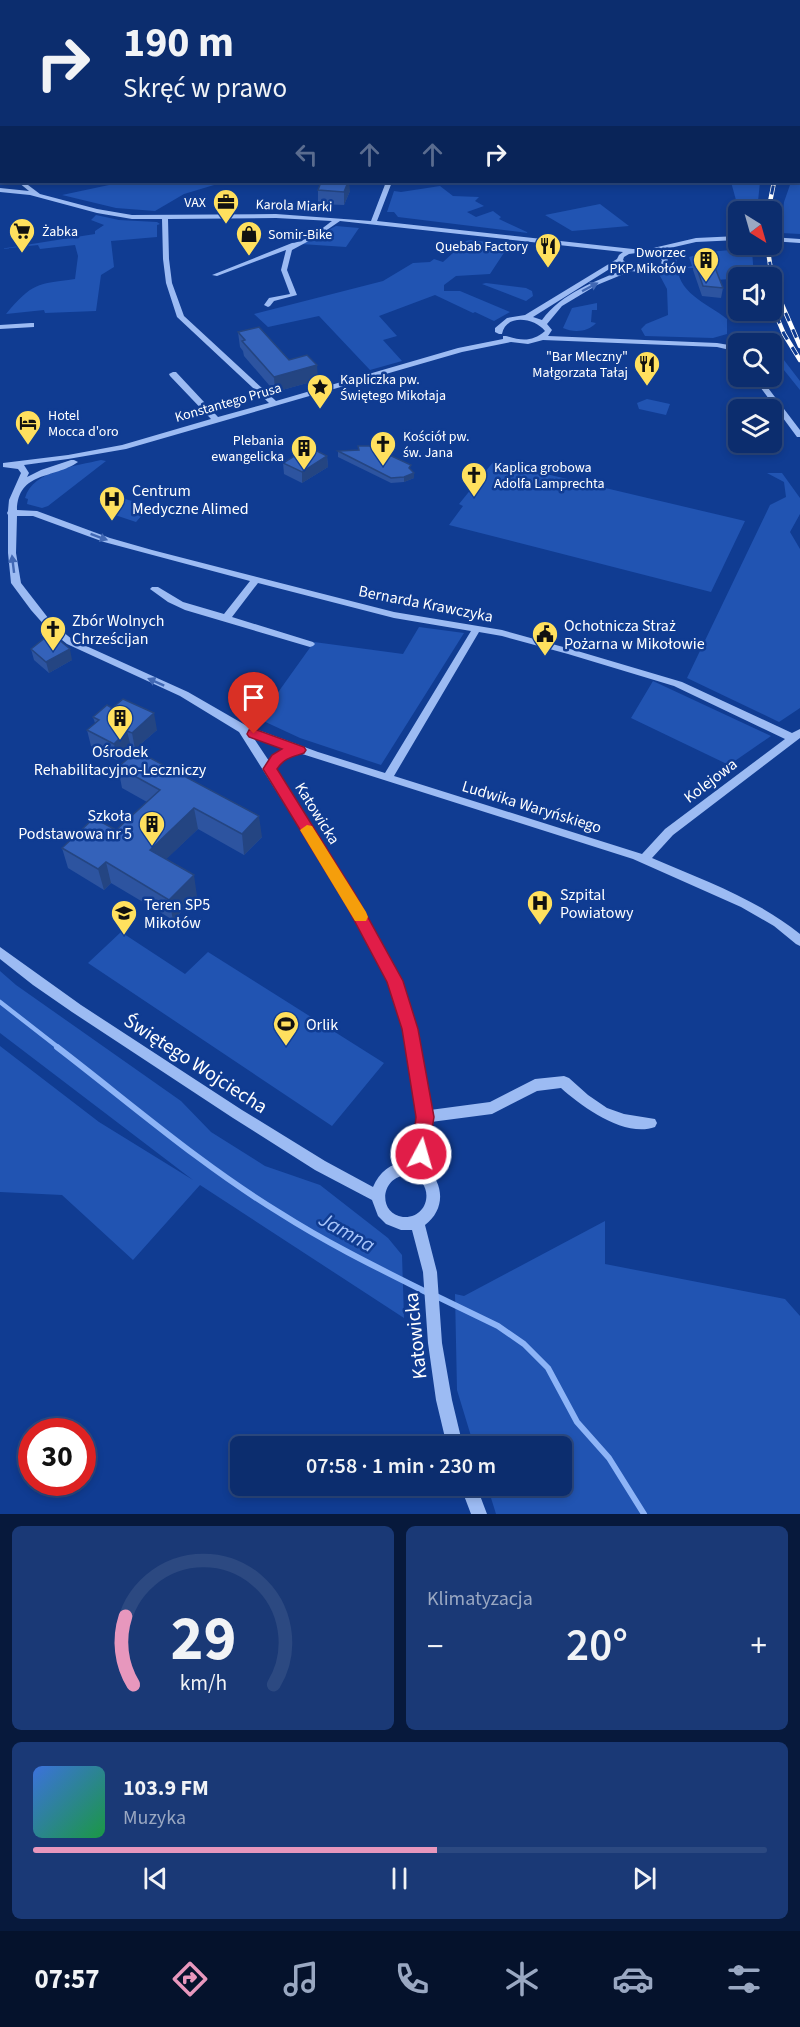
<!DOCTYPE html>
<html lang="pl">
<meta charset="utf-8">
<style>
:root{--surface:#0c2d6e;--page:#1a3976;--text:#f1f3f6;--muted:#9aa8c2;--line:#2c4981;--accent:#e797bd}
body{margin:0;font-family:"Source Sans 3",sans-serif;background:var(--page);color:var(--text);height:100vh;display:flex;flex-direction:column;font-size:22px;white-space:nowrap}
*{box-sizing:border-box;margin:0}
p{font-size:20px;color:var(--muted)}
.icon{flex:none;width:33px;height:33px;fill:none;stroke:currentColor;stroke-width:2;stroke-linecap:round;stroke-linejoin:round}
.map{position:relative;height:1514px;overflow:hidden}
.panel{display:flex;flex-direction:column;gap:12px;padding:12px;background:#07193c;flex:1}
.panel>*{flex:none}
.banner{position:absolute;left:0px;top:0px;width:801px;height:183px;box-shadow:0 3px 9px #0003,0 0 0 2px var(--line);background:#0c2d6e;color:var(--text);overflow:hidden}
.needle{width:39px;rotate:143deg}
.buttons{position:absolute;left:728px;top:201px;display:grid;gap:12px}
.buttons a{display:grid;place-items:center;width:54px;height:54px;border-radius:9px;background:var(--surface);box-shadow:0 3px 9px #0003,0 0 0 2px var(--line);font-size:30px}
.speed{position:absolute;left:18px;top:1418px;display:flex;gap:12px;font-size:30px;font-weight:700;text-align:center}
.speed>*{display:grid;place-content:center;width:78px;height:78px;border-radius:50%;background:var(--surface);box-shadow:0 3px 9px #0003,0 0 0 2px var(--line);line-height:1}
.speed .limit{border:9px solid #d22;background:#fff;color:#111}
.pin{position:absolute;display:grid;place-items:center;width:51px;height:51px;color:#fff;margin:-62px -26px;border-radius:50% 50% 50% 0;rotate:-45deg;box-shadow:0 0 6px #0007}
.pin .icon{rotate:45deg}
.me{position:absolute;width:66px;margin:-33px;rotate:6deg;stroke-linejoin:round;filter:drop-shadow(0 0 4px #0008)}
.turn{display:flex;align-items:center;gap:21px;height:126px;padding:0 24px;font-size:27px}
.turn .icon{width:78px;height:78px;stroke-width:2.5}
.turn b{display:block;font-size:42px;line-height:51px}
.lanes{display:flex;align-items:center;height:57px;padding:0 24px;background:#0003;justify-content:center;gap:30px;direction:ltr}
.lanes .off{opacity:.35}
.big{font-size:45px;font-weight:600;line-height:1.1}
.panel .widget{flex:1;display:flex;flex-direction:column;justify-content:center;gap:9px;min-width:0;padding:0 21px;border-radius:9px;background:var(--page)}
.panel .dial{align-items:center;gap:0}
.dial svg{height:156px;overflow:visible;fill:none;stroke:var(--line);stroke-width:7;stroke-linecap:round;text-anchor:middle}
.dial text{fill:var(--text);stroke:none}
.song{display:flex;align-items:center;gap:18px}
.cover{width:72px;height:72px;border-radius:9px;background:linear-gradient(135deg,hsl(220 70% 55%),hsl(140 70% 35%))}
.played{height:6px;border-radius:3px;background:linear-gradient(90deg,var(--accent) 55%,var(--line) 55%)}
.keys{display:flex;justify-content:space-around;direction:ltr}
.heat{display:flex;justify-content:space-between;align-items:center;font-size:33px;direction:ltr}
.panel .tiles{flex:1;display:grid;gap:12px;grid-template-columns:1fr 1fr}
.widget:last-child{grid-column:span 2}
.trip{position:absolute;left:230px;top:1436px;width:342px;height:60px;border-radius:9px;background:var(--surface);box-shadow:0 3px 9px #0003,0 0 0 2px var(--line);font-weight:600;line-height:60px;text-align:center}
.menu{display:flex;height:96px;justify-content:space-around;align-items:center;background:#05122c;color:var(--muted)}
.menu .icon{width:42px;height:42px}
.menu .on{color:var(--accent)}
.menu b{font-size:27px;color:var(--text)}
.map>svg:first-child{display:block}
.green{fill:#2154b2}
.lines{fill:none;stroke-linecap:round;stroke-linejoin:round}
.stream-far1{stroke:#8db4f7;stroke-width:4.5}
.stream{stroke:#8db4f7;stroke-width:6}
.minor{fill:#9cbbf3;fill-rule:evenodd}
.rail-casing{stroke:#fff;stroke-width:4.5}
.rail{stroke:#103c92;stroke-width:3;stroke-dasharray:9;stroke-linecap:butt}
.wall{fill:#2d54a0}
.shaded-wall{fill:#244582}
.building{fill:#3462ba;stroke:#244582;stroke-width:1.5}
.oneway{fill:#4168b4}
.route{fill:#e11d48;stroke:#92132f;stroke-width:1.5}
.slow{fill:#f59e0b}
.labels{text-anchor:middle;stroke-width:5;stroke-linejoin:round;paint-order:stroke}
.far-poi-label{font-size:14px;fill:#fff;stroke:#103c92;text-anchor:start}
.far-street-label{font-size:14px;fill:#fff;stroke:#103c92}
.poi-label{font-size:16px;fill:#fff;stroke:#103c92;text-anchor:start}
.street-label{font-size:16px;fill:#fff;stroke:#103c92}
.near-street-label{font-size:20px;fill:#fff;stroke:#103c92}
.near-water-label{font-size:21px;font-style:italic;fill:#a8c5fa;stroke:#103c92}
</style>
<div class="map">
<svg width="800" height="1514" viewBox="0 0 800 1514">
<rect width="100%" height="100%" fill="#103c92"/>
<path class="green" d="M800 159V234L781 233 784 202 791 182H800Z
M123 182H224L184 194 155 211 116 208 62 195Z
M731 182H760L757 211H739Z
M440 186 453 196 479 197 475 201 484 206 467 212 476 217 493 211 501 217 499 219 529 233 398 217 394 212H387L394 191 401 192Z
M600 204 629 226 572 231 545 215Z
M96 215 119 220 157 222 160 224 157 225V237L111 241 114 267 101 275 96 311 45 313 44 310 6 314C32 283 37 284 75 279L78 256 75 245 40 249 38 245 0 249 95 234V231L104 225 91 220Z
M336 226 359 228 346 247 301 244Z
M472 240 509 245 490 274 456 276 444 285V291H460L510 312 494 321 475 312 473 313 435 295 379 316 397 336 383 340 402 361 370 370 319 316 268 327 254 314 383 281 413 263 430 262 434 259 443 262 466 241Z
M741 249 752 250 754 277 717 280 709 268H684L692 266 689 257 709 252Z
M684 251 677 257C674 293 704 301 727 319V334L713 338 645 336 641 329 646 324 668 315 667 289 659 274 673 267 676 257Z
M486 283 526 288 532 291 533 296 526 301 482 284Z
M597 303V310H592L591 322 596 323C588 332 574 333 563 328L572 308Z
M767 338 800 381V390L771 354V344L755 343 752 339Z
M647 399 670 404 666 415 639 409 637 403Z
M101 460 106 461 48 506 42 508 27 504 28 499 25 498C33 470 77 466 101 460Z
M494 461 499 463 745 521 711 592 449 525 463 506 459 504Z
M767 473H782L800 498V514L790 532 800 549V708L779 722 687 678 770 505 786 497 784 482Z
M118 497 150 506 136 522 115 515Z
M419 627 464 633 381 765 300 738 259 719 314 642 403 654Z
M653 681 771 736 729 765 631 718Z
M121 932 185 974 208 952 384 1063 332 1126 88 963Z
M0 971 16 985 181 1101 211 1132 265 1166 320 1185 388 1238 402 1255 404 1318 200 1185 133 1260 62 1195 0 1192V1046L99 1122 193 1180 0 1033Z
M605 1221V1264L785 1299 800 1316V1514H496L487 1485H561V1446H474L457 1390 455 1294 464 1296Z"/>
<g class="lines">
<path class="stream-far1" d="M0 1002 59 1048"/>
<path class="stream" d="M57 1047C130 1103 201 1165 280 1213 327 1243 378 1268 428 1293
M436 1296 498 1326 524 1344 548 1368 577 1422 609 1458 644 1514"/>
<path class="minor" d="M17 0H21L16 2Z
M150 0H154L149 2Z
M489 0 497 2H490Z
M603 0 610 2H604Z
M711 0 719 2H712Z
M0 45H2V49L0 50Z
M0 135H2V139H0Z
M0 159 2 160V164L0 163Z
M18 182H24L40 194 97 209 132 215 276 214 371 221 386 182H392L377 221 633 249H649L696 238 738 236V240L696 242 657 251 661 253 668 259 666 266 647 273 631 271 597 285 562 306 547 324 552 330 548 336 717 343 735 346 738 350V357L730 350 717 347 543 340 528 344 511 342 462 352 126 449 68 459 24 465 29 473 27 477 41 470 71 460H74L78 462C54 479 18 471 17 510L37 511 110 538 152 550 394 612 502 630 574 650 682 682 792 733 800 729V738L673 835 652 858C703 880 757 899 800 934V946L796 944 774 926 741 907 633 859 299 753 285 758 274 770 354 896 401 981 416 1029 430 1110 490 1102 535 1079 564 1076 569 1078 588 1095 607 1108 624 1114 655 1119 657 1123 655 1127C625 1138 582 1107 561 1088L537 1091 492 1114 431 1122 426 1168C445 1184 445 1210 425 1225L437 1272 442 1343 452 1400 463 1446H447L436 1400 428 1343 423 1272 412 1230H401L386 1224 378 1216 372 1200 315 1170 233 1118 72 1012 33 985 0 959V947L81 1005 242 1110 325 1161 373 1187C380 1170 394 1160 413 1163L418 1117 404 1029 389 982 346 902 239 732 180 696 67 644 46 627 31 610 11 583 8 553V515L7 513 8 511 9 500 21 473 18 469 3 467V463L68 455 122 445 211 419 170 376 169 374 173 372H176L218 417 269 403 177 317 166 283 163 259 162 219H132L97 213 30 195 0 192V188L29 191ZM276 218 332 221C321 229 306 242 292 243L212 275 217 276 286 250 281 270 290 294 269 298 264 305 268 307 270 306 274 301 297 295 287 270 292 250 318 236 340 221 623 252 619 255 617 259 525 315 507 318 495 328V332L499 334H502C506 313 535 318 545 331 532 342 522 341 506 336H503V339L458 348 276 401 184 316 172 283 169 259 168 219ZM644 252 657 255 662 260 661 264C648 271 634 271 623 260L624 257 629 254ZM619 263 626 269C595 281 562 293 542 320L533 317ZM17 516H33L104 542 250 581 224 614 183 602 158 587H152L150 589 168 602 185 610 310 647 313 646 315 644 313 642 232 617 258 583 394 618 471 631 385 773 318 752 247 726 188 692 73 640 52 623 21 583 16 553ZM479 632 502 636 568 654 674 686 785 739 665 829 642 854 394 776ZM253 737 287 749 278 753 269 761ZM409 1175C435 1180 431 1219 403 1217 377 1214 380 1175 409 1175Z
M771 237 800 239V243L771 241Z
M31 323H34V327L0 329V325Z
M752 376H759L800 430V437H797Z
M460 1485H476L487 1514H471Z"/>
<g class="rail-casing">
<path id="rail" d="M768 212 774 182
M767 244 773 284 800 346
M776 315 784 334 800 360"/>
</g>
<use href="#rail" class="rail"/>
</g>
<path class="wall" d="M183 0H226V2H184Z
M318 190 350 191 344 205 318 204Z
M694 260 723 288 721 298 702 296 693 270Z
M238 332 289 360 318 380 275 392 244 356 243 351 240 347Z
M358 446 411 470 414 478 404 482 391 483 338 457V451L358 450Z
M327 456 328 467 302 483 284 474 283 463Z
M31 649 72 660 49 673 34 660Z
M93 717 157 730 135 749 131 747 117 760 91 746 87 730 95 723Z
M118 767 262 837 244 855 198 829 166 859 197 896 173 920 111 883 104 890 68 868 62 848 116 830 147 802 122 788Z"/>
<path class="shaded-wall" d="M348 182H349L350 191 344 205V192Z
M317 365 318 380 275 392 274 377Z
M327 456 328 467 302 483V472Z
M414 473V478L404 482V477Z
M70 649 72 660 49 673 46 662Z
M154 713 157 730 135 749 132 733Z
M127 731 131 747 117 760 114 744Z
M194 808 198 829 154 871 150 850Z
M259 816 262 837 244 855 242 834Z
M106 862 111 883 104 890 98 869Z
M194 875 197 896 173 920 169 900Z"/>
<path class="building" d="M31 0H78V2H32Z
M321 182H348L344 192 318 190Z
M694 260H712L723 288 703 286Z
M259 327 289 360 307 355 317 365 274 377 242 341 245 340 238 332Z
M358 446H370L411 465 409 468 414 473 404 477 391 478 338 451 359 450Z
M309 447 327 456 302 472 283 463Z
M51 633 70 649 46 662 31 649Z
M123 699 154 713 132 733 127 731 114 744 87 730 99 720 93 717 107 705 112 708Z
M137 751 259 816 242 834 194 808 150 850 194 875 169 900 106 862 98 869 62 848 94 818 116 830 160 790 118 767Z"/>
<defs><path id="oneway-solid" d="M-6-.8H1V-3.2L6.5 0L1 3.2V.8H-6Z" transform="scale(1.5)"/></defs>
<g class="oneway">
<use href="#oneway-solid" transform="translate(590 287) rotate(-28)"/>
<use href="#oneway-solid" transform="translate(99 537) rotate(20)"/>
<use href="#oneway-solid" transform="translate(13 564) rotate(-97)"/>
<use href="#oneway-solid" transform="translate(156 682) rotate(-156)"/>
</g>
<path class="route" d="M254 729 304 747 306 750 304 753C292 757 284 758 277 769L355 894 403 981 418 1029 434 1117 427 1159 421 1162 415 1159 412 1154 416 1117 402 1029 387 982 345 903 263 769 272 755 282 749 249 737 247 734 249 730Z"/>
<path class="slow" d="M307 825 312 826 366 912 368 917 366 921H355L300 830Z"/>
<defs>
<g id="office-pin" transform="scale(1.35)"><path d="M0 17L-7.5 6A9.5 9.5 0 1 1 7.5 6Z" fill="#ffe05e" stroke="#103c92"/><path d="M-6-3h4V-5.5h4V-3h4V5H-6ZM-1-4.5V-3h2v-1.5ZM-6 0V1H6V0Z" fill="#111"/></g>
<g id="supermarket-pin" transform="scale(1.35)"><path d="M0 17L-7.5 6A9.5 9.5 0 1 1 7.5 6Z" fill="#ffe05e" stroke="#103c92"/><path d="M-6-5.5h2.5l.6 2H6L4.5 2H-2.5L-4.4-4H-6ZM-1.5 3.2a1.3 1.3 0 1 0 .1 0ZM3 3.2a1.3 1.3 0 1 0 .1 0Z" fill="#111"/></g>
<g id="shop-pin" transform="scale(1.35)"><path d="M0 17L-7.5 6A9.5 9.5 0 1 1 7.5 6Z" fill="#ffe05e" stroke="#103c92"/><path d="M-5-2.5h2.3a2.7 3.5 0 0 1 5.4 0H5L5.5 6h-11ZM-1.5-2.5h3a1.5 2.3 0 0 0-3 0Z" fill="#111"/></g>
<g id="restaurant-pin" transform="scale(1.35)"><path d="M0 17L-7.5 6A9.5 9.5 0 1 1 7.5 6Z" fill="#ffe05e" stroke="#103c92"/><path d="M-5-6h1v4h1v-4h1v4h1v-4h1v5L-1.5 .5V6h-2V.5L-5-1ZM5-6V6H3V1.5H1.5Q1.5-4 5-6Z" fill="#111"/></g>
<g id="building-pin" transform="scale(1.35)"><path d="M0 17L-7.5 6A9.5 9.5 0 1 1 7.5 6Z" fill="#ffe05e" stroke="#103c92"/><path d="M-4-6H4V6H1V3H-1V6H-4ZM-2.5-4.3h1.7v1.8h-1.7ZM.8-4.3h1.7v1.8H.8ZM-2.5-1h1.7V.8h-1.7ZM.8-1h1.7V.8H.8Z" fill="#111"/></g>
<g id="sight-pin" transform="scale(1.35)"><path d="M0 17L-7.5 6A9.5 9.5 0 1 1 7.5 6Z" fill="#ffe05e" stroke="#103c92"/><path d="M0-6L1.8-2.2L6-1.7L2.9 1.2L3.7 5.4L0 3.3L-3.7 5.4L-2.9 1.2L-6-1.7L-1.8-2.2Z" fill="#111"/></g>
<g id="hotel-pin" transform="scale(1.35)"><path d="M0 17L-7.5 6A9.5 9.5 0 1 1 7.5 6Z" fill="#ffe05e" stroke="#103c92"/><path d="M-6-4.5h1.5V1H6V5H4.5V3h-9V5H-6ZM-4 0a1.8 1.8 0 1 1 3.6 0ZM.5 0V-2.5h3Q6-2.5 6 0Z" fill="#111"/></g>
<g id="church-pin" transform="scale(1.35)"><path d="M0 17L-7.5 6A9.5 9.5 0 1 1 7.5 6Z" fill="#ffe05e" stroke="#103c92"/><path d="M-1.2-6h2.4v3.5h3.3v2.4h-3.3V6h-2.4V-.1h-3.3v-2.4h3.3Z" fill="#111"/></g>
<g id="hospital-pin" transform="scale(1.35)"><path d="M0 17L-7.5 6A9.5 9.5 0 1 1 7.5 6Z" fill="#ffe05e" stroke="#103c92"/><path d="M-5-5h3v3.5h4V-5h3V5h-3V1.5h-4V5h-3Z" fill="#111"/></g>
<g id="civic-pin" transform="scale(1.35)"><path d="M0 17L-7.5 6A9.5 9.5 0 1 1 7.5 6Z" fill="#ffe05e" stroke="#103c92"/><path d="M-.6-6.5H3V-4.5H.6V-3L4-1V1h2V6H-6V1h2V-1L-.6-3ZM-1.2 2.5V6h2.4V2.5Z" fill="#111"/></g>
<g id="school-pin" transform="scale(1.35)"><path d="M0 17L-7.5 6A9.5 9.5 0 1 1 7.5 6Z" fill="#ffe05e" stroke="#103c92"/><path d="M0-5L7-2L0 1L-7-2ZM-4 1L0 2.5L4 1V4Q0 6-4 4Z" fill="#111"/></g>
<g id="stadium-pin" transform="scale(1.35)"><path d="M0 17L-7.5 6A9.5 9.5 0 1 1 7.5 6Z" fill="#ffe05e" stroke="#103c92"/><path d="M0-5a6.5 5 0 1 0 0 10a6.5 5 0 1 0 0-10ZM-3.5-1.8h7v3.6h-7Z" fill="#111"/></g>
</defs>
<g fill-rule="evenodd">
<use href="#office-pin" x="226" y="202"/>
<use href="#supermarket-pin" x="22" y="231"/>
<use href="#shop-pin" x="249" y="234"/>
<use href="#restaurant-pin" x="548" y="246"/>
<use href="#building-pin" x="706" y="260"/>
<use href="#restaurant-pin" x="647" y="364"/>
<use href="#sight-pin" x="320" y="387"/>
<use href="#hotel-pin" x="28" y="423"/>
<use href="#church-pin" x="383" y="444"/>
<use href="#building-pin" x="304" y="448"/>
<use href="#church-pin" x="474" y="475"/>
<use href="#hospital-pin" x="112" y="499"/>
<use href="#church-pin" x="53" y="629"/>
<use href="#civic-pin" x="545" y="634"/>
<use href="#building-pin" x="120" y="718"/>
<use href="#building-pin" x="152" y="824"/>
<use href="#hospital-pin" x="540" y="903"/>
<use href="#school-pin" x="124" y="913"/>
<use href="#stadium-pin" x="286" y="1024"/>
</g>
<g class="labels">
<g class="far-poi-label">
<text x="206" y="207" text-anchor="end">VAX</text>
<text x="42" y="236">Żabka</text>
<text x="268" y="239">Somir-Bike</text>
<text x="528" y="251" text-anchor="end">Quebab Factory</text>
<text x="686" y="257" text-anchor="end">Dworzec<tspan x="686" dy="16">PKP Mikołów</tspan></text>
<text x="628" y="361" text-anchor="end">"Bar Mleczny"<tspan x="628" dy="16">Małgorzata Tałaj</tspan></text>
<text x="340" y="384">Kapliczka pw.<tspan x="340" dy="16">Świętego Mikołaja</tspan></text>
<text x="48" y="420">Hotel<tspan x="48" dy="16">Mocca d'oro</tspan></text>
<text x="403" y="441">Kościół pw.<tspan x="403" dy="16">św. Jana</tspan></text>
<text x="284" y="445" text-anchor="end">Plebania<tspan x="284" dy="16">ewangelicka</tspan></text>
<text x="494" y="472">Kaplica grobowa<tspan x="494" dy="16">Adolfa Lamprechta</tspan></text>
</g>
<g class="far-street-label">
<text transform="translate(294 205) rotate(2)" y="5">Karola Miarki</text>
<text transform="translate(228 402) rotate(-16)" y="5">Konstantego Prusa</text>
</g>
<g class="poi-label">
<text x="132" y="496">Centrum<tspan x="132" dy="18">Medyczne Alimed</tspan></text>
<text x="72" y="626">Zbór Wolnych<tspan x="72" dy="18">Chrześcijan</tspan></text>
<text x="564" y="631">Ochotnicza Straż<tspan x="564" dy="18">Pożarna w Mikołowie</tspan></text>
<text x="120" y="757" text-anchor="middle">Ośrodek<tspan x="120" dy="18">Rehabilitacyjno-Leczniczy</tspan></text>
<text x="132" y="821" text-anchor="end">Szkoła<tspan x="132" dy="18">Podstawowa nr 5</tspan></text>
<text x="560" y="900">Szpital<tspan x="560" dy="18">Powiatowy</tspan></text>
<text x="144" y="910">Teren SP5<tspan x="144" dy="18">Mikołów</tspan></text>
<text x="306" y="1030">Orlik</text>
</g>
<g class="street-label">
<text transform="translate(426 603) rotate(11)" y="6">Bernarda Krawczyka</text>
<text transform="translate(710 780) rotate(-37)" y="6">Kolejowa</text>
<text transform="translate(532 806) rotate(17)" y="6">Ludwika Waryńskiego</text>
<text transform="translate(318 813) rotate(58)" y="6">Katowicka</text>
</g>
<g class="near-street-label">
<text transform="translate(196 1063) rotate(33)" y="7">Świętego Wojciecha</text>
<text transform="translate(415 1336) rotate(-96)" y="7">Katowicka</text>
</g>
<g class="near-water-label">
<text transform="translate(347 1232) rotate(29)" y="7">Jamna</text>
</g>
</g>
</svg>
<div class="buttons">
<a><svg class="needle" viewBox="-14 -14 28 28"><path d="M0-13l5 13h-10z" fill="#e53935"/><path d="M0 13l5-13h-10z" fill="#9aa8c2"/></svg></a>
<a><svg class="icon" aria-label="sound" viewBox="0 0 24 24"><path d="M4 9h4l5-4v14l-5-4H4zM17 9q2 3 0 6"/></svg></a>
<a><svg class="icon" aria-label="search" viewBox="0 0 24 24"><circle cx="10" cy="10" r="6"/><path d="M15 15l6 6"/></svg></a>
<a><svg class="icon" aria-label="layers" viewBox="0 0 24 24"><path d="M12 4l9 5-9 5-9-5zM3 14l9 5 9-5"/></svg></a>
</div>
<div class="speed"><div class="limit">30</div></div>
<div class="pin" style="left:254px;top:734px;background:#d93025"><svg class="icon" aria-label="arrive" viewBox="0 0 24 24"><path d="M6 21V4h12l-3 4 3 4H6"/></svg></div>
<svg class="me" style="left:421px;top:1154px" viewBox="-20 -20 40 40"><circle r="17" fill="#e11d48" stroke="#fff" stroke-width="3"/><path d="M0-11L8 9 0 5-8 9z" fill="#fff"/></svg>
<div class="trip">07:58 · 1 min · 230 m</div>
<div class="banner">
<div class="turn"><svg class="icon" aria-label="right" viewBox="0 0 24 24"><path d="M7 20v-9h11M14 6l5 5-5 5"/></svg><div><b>190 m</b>Skręć w prawo</div></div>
<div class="lanes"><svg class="icon off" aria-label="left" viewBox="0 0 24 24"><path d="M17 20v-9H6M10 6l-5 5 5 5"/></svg><svg class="icon off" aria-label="ahead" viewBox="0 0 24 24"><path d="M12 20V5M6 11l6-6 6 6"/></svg><svg class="icon off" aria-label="ahead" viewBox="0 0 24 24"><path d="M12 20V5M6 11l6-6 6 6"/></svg><svg class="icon" aria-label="right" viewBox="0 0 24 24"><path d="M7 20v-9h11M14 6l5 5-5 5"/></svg></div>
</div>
</div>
<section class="panel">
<div class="tiles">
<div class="widget dial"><svg viewBox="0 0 100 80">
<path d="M14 69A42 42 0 1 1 86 69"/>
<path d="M14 69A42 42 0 0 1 10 34" stroke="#e797bd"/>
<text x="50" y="56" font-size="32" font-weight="700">29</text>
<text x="50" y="72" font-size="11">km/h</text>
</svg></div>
<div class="widget"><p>Klimatyzacja</p>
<div class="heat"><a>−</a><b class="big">20°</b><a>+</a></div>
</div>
<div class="widget">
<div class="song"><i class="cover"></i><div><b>103.9 FM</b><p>Muzyka</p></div></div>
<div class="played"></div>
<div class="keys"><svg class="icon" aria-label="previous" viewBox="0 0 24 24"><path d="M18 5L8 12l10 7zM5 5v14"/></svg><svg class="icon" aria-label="pause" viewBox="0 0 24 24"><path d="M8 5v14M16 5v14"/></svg><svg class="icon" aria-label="next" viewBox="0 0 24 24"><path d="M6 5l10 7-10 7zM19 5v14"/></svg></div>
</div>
</div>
</section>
<nav class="menu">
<b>07:57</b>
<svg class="icon on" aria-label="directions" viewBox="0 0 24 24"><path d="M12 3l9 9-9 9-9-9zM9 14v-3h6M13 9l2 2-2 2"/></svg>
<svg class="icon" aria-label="music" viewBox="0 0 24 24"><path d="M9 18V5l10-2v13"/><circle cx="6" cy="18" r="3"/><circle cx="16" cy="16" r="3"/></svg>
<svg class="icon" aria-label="phone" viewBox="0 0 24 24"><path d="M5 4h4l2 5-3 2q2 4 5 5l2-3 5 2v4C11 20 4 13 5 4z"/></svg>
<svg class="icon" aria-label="climate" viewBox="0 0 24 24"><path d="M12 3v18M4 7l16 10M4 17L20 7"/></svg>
<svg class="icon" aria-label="car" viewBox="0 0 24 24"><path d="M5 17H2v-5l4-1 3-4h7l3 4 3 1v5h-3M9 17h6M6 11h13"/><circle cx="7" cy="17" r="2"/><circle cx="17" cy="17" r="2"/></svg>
<svg class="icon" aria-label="filters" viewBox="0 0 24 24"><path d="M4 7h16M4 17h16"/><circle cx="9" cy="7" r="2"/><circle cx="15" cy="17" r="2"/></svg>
</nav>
